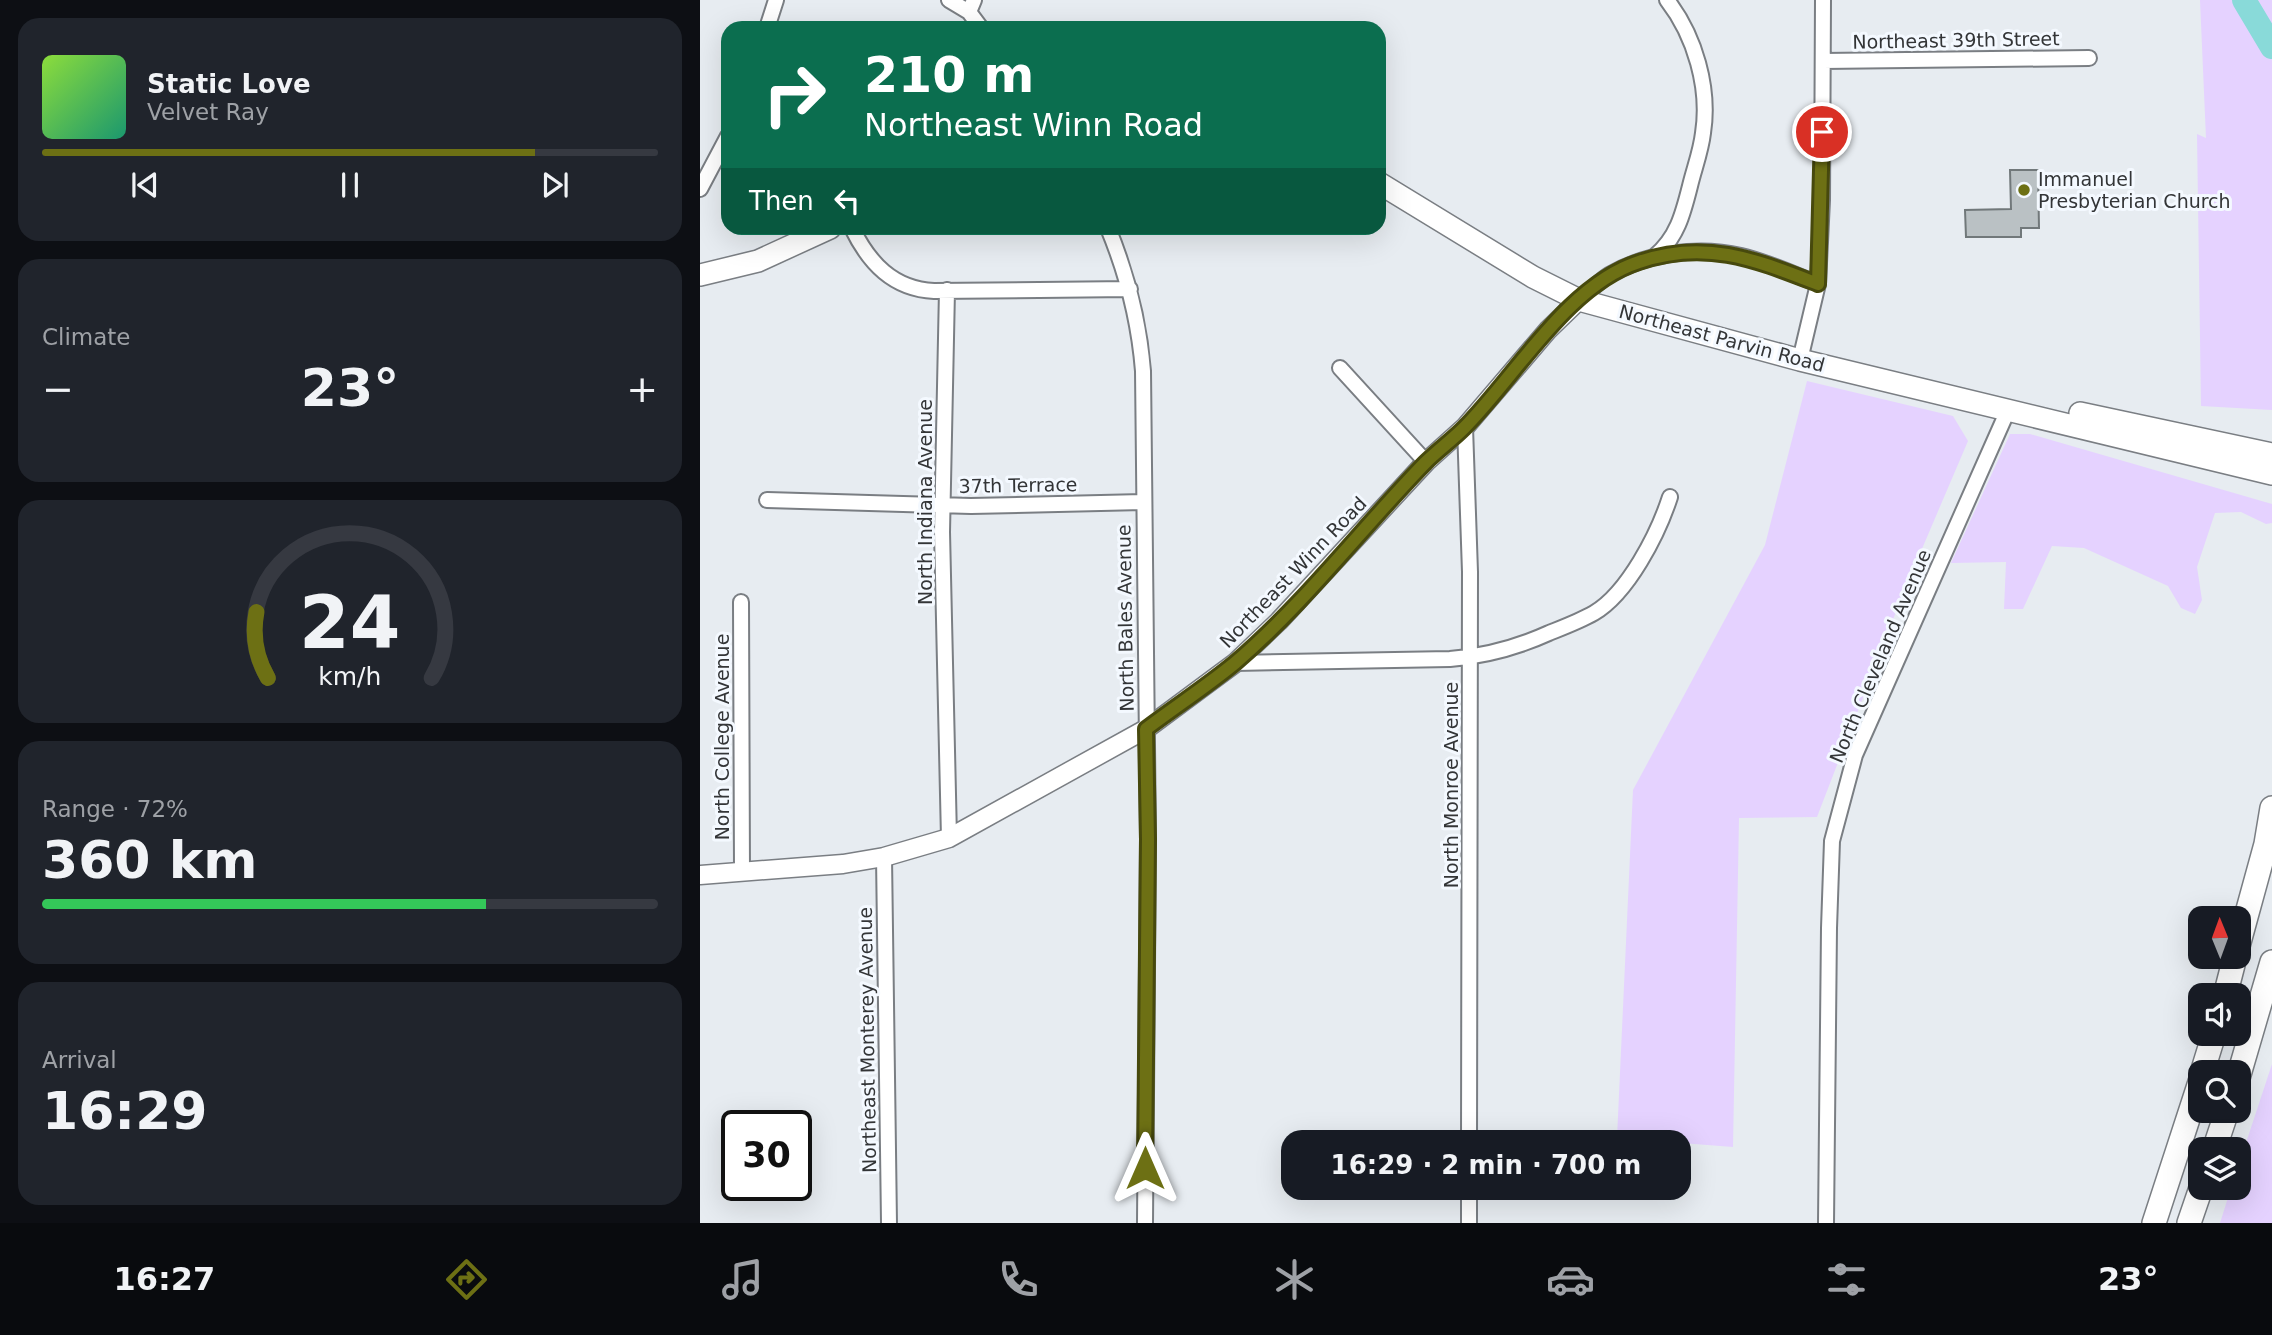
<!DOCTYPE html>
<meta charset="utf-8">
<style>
:root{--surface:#171b24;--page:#20242c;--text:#f1f3f6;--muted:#9ea1a6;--line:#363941;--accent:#6d7014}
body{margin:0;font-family:"DejaVu Sans",sans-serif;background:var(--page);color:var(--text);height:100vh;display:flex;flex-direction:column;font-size:26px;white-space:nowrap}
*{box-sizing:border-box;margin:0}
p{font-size:23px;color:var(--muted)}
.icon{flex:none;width:38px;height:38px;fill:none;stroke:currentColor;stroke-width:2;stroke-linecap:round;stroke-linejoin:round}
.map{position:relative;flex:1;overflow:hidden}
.details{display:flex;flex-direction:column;gap:18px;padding:18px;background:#0d0f14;width:700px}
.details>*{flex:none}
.hud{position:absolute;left:21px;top:21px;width:665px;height:214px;border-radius:21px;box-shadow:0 7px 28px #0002;background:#0b6e4f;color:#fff;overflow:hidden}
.needle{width:46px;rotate:359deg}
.fabs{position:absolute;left:1488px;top:906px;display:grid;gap:14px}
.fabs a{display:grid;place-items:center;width:63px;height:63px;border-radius:14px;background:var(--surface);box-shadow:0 7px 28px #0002;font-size:35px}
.speed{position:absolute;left:21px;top:1110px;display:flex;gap:14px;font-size:35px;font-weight:700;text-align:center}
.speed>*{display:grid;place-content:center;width:91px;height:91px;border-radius:50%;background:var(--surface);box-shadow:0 7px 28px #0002;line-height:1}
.speed .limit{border:4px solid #111;border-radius:10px;background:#fff;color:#111}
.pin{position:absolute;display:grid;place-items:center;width:60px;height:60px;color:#fff;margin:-30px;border:4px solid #fff;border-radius:50%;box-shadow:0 2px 7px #0007}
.me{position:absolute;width:77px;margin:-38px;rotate:0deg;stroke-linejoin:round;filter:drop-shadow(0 0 5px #0008)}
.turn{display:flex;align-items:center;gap:24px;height:147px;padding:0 28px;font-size:32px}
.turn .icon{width:91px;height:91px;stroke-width:2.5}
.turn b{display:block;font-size:49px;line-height:60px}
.then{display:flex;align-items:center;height:66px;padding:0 28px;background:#0003;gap:14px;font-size:26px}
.big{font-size:52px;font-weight:600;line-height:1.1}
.details .card{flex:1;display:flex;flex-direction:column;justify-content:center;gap:10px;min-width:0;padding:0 24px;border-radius:21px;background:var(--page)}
.details .dial{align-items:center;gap:0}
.dial svg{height:182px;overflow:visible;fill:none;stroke:var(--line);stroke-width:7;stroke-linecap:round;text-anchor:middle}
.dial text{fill:var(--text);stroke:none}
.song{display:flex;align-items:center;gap:21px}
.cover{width:84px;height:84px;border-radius:10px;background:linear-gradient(135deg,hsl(90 70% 55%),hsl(160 70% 35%))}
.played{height:7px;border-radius:4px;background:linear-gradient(90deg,var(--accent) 80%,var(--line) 80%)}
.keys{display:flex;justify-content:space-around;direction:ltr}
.heat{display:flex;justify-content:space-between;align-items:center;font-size:38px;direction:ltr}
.charge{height:10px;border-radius:5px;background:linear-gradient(90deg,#34c759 72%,var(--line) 0)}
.trip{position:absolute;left:581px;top:1130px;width:410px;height:70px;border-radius:21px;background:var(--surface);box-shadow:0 7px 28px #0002;font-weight:600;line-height:70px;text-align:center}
.menu{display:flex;height:112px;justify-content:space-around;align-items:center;background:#090b0e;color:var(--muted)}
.menu .icon{width:49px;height:49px}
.menu .on{color:var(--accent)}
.menu b{font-size:32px;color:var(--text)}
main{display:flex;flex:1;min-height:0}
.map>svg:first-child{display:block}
.green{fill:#e5d2ff}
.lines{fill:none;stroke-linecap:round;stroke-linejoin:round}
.river{stroke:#89dad9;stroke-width:24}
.building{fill:#bac1c4;stroke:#71787a;stroke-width:2}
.minor-casing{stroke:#7a7e83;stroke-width:18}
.tertiary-casing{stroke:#7a7e83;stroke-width:21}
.secondary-casing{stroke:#7a7e83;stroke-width:24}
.primary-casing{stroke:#7a7e83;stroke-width:26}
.minor{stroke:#fff;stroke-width:14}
.tertiary{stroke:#fff;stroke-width:18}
.secondary{stroke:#fff;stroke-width:21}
.primary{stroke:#fff;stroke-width:23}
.route-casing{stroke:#47490d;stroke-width:18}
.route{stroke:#6d7014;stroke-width:12}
.poi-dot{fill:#6d7014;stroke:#f4f9ff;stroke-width:2.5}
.labels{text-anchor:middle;stroke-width:6;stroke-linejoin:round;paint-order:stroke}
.street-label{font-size:19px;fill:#333537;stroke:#f4f9ff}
.poi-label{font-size:19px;fill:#333537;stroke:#f4f9ff;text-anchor:start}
</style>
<main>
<section class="details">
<div class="card">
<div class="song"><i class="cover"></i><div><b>Static Love</b><p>Velvet Ray</p></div></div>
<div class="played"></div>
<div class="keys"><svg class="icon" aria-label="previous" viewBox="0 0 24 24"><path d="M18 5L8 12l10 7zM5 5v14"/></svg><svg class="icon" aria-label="pause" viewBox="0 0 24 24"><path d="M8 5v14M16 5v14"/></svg><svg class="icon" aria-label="next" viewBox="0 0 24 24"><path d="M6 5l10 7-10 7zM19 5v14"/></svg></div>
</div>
<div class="card"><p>Climate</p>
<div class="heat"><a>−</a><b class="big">23°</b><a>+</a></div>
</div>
<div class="card dial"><svg viewBox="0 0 100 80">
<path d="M14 69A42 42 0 1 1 86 69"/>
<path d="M14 69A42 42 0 0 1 9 40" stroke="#6d7014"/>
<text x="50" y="56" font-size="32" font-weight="700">24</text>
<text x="50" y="72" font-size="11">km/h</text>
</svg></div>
<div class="card"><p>Range · 72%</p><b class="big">360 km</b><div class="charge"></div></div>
<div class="card"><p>Arrival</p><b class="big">16:29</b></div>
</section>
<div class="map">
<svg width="1572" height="1223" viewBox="0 0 1572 1223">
<rect width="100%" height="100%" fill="#e7ecf1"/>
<path class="green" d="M1500 0H1572V410L1501 406 1497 134 1506 138Z
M1107 381 1253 416 1268 441 1204 591 1117 817 1039 818 1033 1147 917 1138 933 790 1065 545Z
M1310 434H1330L1572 504V523L1566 524 1541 512 1515 513 1497 567 1502 600 1495 614 1481 608 1468 586 1384 548 1352 546 1323 609H1304L1306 562 1251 563Z
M1572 1064V1223H1520L1531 1188H1538V1167Z"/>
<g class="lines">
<path class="river" d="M1544 0 1572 47"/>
</g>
<path class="building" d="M1310 170H1338L1339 228H1321V237H1266L1265 210 1311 209Z"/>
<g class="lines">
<g class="minor-casing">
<path id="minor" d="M249 0 269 12
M274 0 269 12 281 28
M67 28 76 0
M1123 61 1389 58
M0 189 28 136
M152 228C169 263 193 289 234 291L430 289
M408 228C427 274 439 321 443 371L448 839 445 1223
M954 257C977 238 983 214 990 186 994 169 1001 151 1003 133 1010 88 995 36 967 0
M247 290 242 532 249 838
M879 300C889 292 898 282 909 275 947 253 998 246 1041 256 1067 262 1093 274 1118 284
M1100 360 1118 284 1122 200 1123 0
M640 368 726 462
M765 427 770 572 769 1143
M67 500 271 506 443 502
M41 602 42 871
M535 663 750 659C786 656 816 648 849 633 864 627 880 621 894 613 928 593 958 534 970 497
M184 857 189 1223
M769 1223V1188
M1126 1223 1129 928 1132 841 1155 755 1308 410"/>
</g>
<g class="tertiary-casing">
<path id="tertiary" d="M0 875 143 864 184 857 249 838 446 729 535 663 579 621 726 462 765 427 848 330 879 300"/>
</g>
<g class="secondary-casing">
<path id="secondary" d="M679 183 833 277 879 300 1100 360 1572 474
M0 275 58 261 130 228
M1380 413 1572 454"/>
</g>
<g class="primary-casing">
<path id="primary" d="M1538 946 1566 844 1572 808
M1525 996 1535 957
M1502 1073 1514 1034
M1538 1078 1572 962
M1514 1150 1527 1111
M1454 1223 1500 1082
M1489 1223 1501 1188"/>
</g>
<use href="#minor" class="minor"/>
<use href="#tertiary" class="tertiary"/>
<use href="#secondary" class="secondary"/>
<use href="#primary" class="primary"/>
</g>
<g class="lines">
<g class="route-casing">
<path id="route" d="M445 1168 448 839 446 729C475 707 507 686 535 663 605 603 661 529 725 463 737 451 752 440 764 428 816 376 867 285 939 262 1006 239 1056 260 1118 284L1122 132"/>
</g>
<use href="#route" class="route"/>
</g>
<circle class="poi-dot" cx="1324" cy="190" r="7"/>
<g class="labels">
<g class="street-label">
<text transform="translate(1256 40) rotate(-1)" y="7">Northeast 39th Street</text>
<text transform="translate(1022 338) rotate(15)" y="7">Northeast Parvin Road</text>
<text transform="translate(318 485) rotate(-1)" y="7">37th Terrace</text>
<text transform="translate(225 502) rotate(-90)" y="7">North Indiana Avenue</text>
<text transform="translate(593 572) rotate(-46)" y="7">Northeast Winn Road</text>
<text transform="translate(425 618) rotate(-91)" y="7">North Bales Avenue</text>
<text transform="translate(1180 656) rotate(-67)" y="7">North Cleveland Avenue</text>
<text transform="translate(22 737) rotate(-90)" y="7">North College Avenue</text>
<text transform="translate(751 785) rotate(-90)" y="7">North Monroe Avenue</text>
<text transform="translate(167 1040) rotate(-91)" y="7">Northeast Monterey Avenue</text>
</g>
<g class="poi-label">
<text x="1338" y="186">Immanuel<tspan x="1338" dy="22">Presbyterian Church</tspan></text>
</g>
</g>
</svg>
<div class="fabs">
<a><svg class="needle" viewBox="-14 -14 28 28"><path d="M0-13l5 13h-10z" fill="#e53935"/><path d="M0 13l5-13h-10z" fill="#9ea1a6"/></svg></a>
<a><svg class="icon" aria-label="sound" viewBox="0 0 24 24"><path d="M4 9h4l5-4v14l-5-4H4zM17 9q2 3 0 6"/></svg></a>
<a><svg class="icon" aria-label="search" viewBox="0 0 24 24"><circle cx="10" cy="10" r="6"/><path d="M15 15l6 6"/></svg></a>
<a><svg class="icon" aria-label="layers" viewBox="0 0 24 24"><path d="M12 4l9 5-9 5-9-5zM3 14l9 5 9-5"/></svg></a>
</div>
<div class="speed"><div class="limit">30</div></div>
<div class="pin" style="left:1122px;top:132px;background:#d93025"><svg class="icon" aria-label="arrive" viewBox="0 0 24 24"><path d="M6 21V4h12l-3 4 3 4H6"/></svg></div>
<svg class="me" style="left:445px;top:1168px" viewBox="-20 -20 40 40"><path d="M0-17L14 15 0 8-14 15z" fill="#6d7014" stroke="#fff" stroke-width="4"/></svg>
<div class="trip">16:29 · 2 min · 700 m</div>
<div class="hud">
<div class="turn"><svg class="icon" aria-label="right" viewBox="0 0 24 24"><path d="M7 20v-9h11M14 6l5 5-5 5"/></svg><div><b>210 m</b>Northeast Winn Road</div></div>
<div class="then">Then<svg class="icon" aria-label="left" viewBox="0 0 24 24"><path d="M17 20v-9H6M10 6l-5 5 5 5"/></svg></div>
</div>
</div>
</main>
<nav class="menu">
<b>16:27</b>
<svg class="icon on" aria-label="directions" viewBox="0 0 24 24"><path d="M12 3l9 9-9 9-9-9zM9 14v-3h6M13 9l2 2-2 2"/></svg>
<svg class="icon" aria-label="music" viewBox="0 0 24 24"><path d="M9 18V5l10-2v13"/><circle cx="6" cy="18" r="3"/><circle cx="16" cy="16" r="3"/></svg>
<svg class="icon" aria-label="phone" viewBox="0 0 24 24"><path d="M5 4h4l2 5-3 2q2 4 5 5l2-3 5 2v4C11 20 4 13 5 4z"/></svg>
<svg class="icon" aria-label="climate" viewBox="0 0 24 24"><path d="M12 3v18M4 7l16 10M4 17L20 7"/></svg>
<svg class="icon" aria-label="car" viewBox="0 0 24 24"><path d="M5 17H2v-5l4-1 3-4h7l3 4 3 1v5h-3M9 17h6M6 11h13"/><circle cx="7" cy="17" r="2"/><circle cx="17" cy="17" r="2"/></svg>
<svg class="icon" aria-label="filters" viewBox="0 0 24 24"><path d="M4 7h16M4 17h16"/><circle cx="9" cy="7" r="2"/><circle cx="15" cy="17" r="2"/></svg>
<b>23°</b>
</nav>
